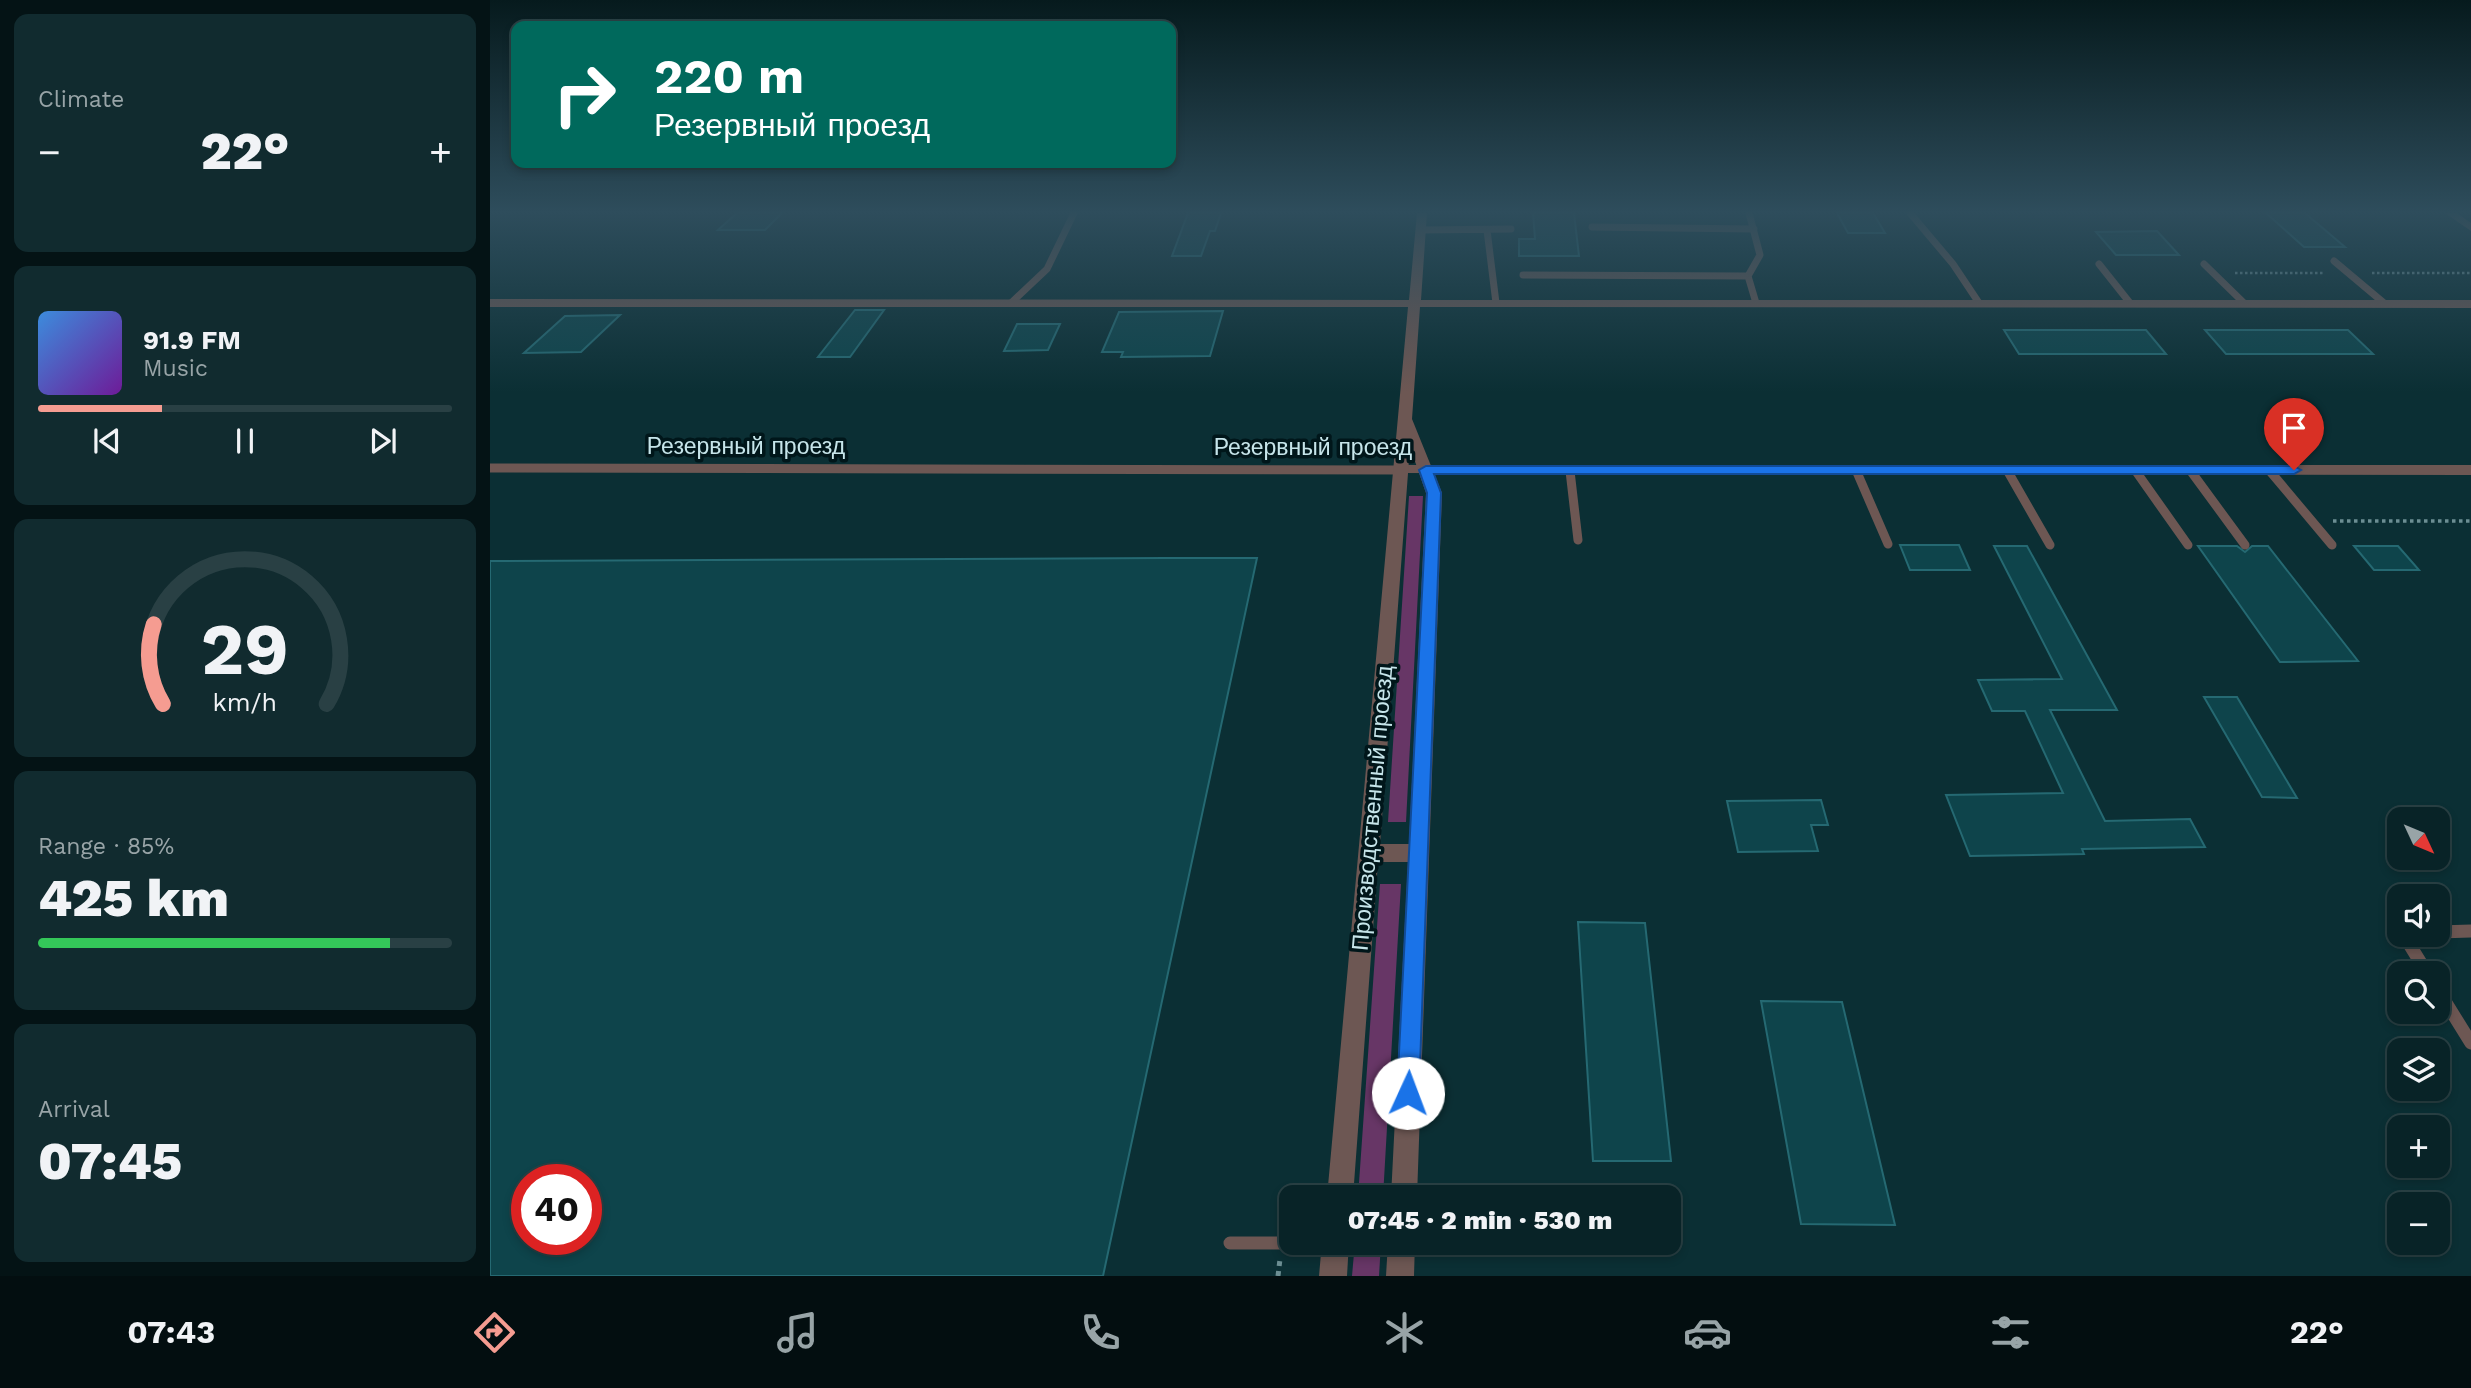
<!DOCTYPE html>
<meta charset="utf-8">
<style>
:root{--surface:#082327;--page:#112b2f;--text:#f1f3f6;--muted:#98a4a7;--line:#294044;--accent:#f59c91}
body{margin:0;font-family:"Work Sans",sans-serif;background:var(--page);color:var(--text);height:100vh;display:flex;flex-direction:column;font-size:26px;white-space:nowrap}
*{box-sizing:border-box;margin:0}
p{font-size:23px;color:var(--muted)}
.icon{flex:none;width:38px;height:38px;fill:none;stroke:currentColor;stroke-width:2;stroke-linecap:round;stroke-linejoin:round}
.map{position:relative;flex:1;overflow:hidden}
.panel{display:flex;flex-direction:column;gap:14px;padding:14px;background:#041315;width:490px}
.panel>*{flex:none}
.hud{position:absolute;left:21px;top:21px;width:665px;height:147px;border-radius:14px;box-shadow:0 4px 10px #0003,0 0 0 2px var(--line);background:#00695c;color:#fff;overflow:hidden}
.needle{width:46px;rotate:134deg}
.tools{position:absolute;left:1897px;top:807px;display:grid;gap:14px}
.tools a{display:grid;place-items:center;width:63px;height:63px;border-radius:14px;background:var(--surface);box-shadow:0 4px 10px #0003,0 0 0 2px var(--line);font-size:35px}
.speed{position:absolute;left:21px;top:1164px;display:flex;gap:14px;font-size:35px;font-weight:700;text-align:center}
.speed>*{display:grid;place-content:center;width:91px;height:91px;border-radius:50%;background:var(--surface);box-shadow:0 4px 10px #0003,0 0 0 2px var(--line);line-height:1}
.speed .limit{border:10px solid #d22;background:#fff;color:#111}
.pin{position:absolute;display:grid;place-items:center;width:60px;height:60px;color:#fff;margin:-72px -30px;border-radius:50% 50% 50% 0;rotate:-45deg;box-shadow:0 0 7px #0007}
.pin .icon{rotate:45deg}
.me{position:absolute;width:77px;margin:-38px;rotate:2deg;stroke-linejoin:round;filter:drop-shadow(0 0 5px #0008)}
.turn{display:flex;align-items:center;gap:24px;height:147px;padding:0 28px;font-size:32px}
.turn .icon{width:91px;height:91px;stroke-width:2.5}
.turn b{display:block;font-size:49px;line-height:60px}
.big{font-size:52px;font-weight:800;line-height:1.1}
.panel .card{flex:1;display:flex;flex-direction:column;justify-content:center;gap:10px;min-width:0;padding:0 24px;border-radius:14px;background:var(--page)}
.panel .dial{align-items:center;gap:0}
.dial svg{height:182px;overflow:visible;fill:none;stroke:var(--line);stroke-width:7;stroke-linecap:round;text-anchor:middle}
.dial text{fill:var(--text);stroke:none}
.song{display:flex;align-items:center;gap:21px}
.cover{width:84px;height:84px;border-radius:10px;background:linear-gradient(135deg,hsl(210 70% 55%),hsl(280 70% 35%))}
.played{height:7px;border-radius:4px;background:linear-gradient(90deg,var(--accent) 30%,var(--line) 30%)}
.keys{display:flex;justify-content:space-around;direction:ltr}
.heat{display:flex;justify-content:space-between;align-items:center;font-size:38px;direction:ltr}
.charge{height:10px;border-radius:5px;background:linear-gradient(90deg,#34c759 85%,var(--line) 0)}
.trip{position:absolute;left:789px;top:1185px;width:402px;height:70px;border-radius:14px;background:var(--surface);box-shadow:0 4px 10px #0003,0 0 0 2px var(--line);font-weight:800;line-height:70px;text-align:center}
.tab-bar{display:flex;height:112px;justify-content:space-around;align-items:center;background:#030e10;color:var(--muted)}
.tab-bar .icon{width:49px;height:49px}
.tab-bar .current{color:var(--accent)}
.tab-bar b{font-size:32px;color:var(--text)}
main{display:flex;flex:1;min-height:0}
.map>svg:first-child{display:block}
.green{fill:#673666}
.building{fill:#0e444b;stroke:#256972;stroke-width:2;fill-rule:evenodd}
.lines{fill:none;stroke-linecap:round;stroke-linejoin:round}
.path-far2{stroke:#6c8e93;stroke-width:2.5;stroke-dasharray:2.5 2.5;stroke-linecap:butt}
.path-far1{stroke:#6c8e93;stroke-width:3.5;stroke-dasharray:3.5 3.5;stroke-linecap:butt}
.path{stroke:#6c8e93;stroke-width:5;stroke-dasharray:5 5;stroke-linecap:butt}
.service-far2{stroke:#6d5753;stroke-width:7}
.service-far1{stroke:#6d5753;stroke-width:9}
.service{stroke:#6d5753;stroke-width:13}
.minor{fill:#6d5753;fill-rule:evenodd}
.tertiary{fill:#6d5753;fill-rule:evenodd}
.route{fill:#1a73e8;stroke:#114b97;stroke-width:2}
.labels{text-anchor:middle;stroke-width:7;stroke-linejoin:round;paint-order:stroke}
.street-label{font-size:23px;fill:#c6e5ea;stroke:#00161a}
</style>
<main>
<section class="panel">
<div class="card"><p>Climate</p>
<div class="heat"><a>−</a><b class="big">22°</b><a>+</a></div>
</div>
<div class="card">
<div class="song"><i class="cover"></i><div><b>91.9 FM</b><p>Music</p></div></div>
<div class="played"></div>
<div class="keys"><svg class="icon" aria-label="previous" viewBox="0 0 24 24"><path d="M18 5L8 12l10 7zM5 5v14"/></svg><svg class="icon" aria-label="pause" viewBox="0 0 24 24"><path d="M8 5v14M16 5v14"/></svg><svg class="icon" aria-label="next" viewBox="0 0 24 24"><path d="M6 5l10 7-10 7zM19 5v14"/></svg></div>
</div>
<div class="card dial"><svg viewBox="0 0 100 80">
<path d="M14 69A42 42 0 1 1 86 69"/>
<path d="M14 69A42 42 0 0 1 10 34" stroke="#f59c91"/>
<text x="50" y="56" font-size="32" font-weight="700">29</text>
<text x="50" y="72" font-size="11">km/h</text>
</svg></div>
<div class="card"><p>Range · 85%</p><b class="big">425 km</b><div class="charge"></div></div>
<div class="card"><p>Arrival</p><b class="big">07:45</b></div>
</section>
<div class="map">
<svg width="1981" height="1276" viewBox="0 0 1981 1276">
<rect width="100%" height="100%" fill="#0b2f34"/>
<path class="green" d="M919 496H933L916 822H898Z
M890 884H911L893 1197H868Z
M865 1242 891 1243 889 1276H862Z"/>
<path class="building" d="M247 213H292L275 230H228Z
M698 213H731L725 231H720L711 256H682Z
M1043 213H1084L1089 256H1029V239H1045Z
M1347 213H1383L1395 233H1358Z
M1776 213H1815L1855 247H1814Z
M1667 231 1689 255H1626L1606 232Z
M365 310H394L360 357H328Z
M733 311 720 356 631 357 633 352H612L629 312Z
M130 315 91 352 34 353 75 316Z
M527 324H570L558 350 514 351Z
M1514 330H1656L1676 354H1529Z
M1715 330H1858L1883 354H1736Z
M1410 545H1469L1480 570H1420Z
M1504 546H1537L1627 710H1560L1615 821 1700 819 1715 847 1592 849 1594 854 1480 856 1456 795 1573 793 1535 711H1502L1488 680 1572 679Z
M1708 546H1747L1755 552 1762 546H1778L1868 661 1790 662Z
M1864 546H1908L1929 570H1884Z
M675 558H767L613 1276H0V561ZM37 1180H96V1239H37Z
M1714 697H1747L1807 798 1772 797Z
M1331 800 1338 825H1321L1328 851 1248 852 1237 801Z
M1088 922 1155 923 1181 1161H1103Z
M1271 1001 1352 1002 1405 1225 1311 1224Z"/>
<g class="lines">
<path class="path-far2" d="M1745 273H1835
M1882 273H1981"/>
<path class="path-far1" d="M1843 521H1981"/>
<path class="path" d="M788 1276 790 1259"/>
<path class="service-far2" d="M1259 213 1270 255 1258 276 1266 303
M1420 213 1463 264 1489 303
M1102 227 1264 229
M930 230 1021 229
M997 230 1006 303
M1844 261 1894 303
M1609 264 1640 303
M1714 264 1754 303
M1033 275 1258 276
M521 303 557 269 584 213"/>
<path class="service-far1" d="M0 468 910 470
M1366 470 1398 544
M1517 470 1560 545
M1645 470 1698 545
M1700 470 1755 545
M1779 470 1842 545
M1080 471 1088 540"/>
<path class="service" d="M1948 932 1981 931
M1913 934 1937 973
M1948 990 1981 1043
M740 1243H843"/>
<path class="minor" d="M1955 213H1967L1981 223V231Z
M910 465H1981V475L905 473 903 470Z"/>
<path class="tertiary" d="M927 213H937L931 300H1981V308L930 307 922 419 952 493 927 1197H901L918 862H888L863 1197H837L918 307H0V299L919 300ZM920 447 936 493 919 844H890Z
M832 1242H859L857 1276H829Z
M898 1242H925L924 1276H896Z"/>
</g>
<linearGradient id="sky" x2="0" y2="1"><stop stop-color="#061a1d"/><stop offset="0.54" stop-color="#2e4d5c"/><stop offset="1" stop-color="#2e4d5c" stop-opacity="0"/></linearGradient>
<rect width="1981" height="392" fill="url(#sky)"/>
<path class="route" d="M936 466H1804L1811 470 1804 474H944L951 493 929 1093 926 1100 918 1104 910 1100 907 1093 937 493 929 470Z"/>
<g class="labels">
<g class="street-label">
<text x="256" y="454">Резервный проезд</text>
<text x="823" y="455">Резервный проезд</text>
<text transform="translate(882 808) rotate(-85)" y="8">Производственный проезд</text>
</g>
</g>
</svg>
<div class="tools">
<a><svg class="needle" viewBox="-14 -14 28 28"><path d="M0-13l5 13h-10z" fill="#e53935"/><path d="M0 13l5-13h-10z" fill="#98a4a7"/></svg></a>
<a><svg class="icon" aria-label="sound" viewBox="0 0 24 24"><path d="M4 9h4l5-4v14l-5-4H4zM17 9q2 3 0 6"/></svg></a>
<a><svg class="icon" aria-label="search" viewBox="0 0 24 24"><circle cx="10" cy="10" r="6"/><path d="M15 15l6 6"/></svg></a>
<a><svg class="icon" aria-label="layers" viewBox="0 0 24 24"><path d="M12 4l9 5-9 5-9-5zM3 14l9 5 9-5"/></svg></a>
<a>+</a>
<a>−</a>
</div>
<div class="speed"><div class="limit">40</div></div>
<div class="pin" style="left:1804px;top:470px;background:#d93025"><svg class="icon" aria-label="arrive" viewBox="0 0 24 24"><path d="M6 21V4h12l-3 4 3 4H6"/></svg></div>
<svg class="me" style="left:918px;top:1093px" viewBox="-20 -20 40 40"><circle r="19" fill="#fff"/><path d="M0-13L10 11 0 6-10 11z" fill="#1a73e8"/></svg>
<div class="trip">07:45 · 2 min · 530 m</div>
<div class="hud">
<div class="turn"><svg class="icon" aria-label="right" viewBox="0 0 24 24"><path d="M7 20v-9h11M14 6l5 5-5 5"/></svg><div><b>220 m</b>Резервный проезд</div></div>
</div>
</div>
</main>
<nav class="tab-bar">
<b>07:43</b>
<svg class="icon current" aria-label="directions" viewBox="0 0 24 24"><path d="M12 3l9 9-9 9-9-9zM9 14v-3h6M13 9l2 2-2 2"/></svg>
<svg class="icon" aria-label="music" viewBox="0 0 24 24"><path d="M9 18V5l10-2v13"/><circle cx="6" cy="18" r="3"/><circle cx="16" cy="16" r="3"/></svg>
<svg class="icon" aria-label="phone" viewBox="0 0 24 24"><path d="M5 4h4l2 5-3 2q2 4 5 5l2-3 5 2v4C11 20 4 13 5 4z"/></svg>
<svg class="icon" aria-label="climate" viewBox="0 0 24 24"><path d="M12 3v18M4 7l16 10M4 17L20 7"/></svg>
<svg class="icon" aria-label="car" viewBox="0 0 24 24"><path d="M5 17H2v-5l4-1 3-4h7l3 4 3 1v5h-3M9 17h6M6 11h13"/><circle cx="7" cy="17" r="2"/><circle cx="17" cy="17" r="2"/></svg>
<svg class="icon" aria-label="filters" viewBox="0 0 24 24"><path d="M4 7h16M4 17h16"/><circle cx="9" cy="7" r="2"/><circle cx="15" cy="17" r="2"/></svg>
<b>22°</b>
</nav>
